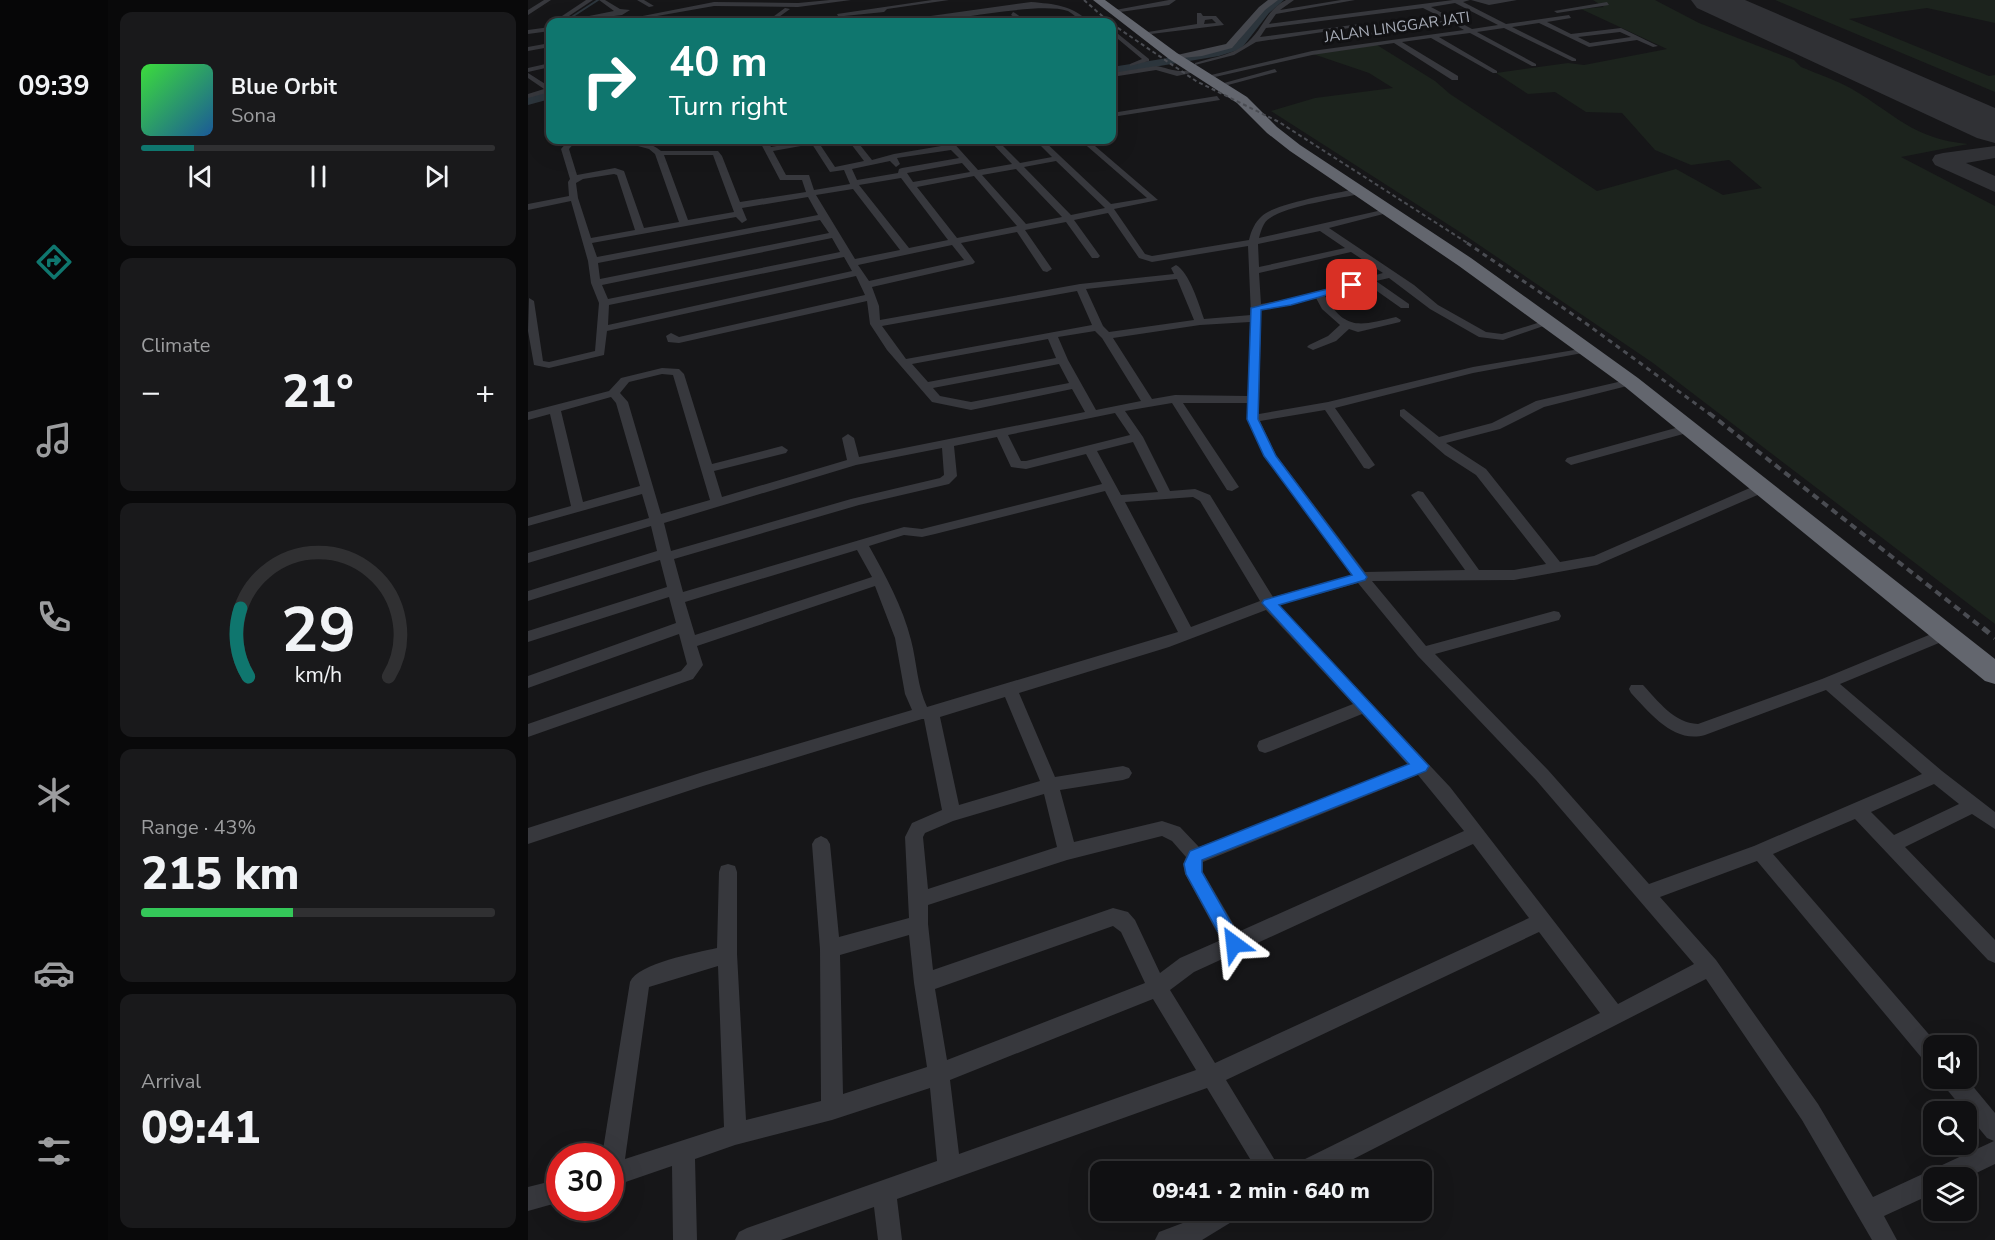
<!DOCTYPE html>
<meta charset="utf-8">
<style>
:root{--surface:#101012;--page:#19191b;--text:#f1f3f6;--muted:#9c9d9f;--line:#303032;--accent:#0f766e}
body{margin:0;font-family:"Nunito Sans",sans-serif;background:var(--page);color:var(--text);height:100vh;display:flex;flex-direction:column;font-size:22px;white-space:nowrap}
*{box-sizing:border-box;margin:0}
p{font-size:20px;color:var(--muted)}
.icon{flex:none;width:33px;height:33px;fill:none;stroke:currentColor;stroke-width:2;stroke-linecap:round;stroke-linejoin:round}
.map{position:relative;flex:1;overflow:hidden}
.details{display:flex;flex-direction:column;gap:12px;padding:12px;background:#09090a;width:420px}
.details>*{flex:none}
.guide{position:absolute;left:18px;top:18px;width:570px;height:126px;border-radius:12px;box-shadow:0 6px 24px #0002,0 0 0 2px var(--line);background:#0f766e;color:#fff;overflow:hidden}
.tools{position:absolute;left:1395px;top:1035px;display:grid;gap:12px}
.tools a{display:grid;place-items:center;width:54px;height:54px;border-radius:12px;background:var(--surface);box-shadow:0 6px 24px #0002,0 0 0 2px var(--line);font-size:30px}
.speed{position:absolute;left:18px;top:1143px;display:flex;gap:12px;font-size:30px;font-weight:700;text-align:center}
.speed>*{display:grid;place-content:center;width:78px;height:78px;border-radius:50%;background:var(--surface);box-shadow:0 6px 24px #0002,0 0 0 2px var(--line);line-height:1}
.speed .limit{border:9px solid #d22;background:#fff;color:#111}
.pin{position:absolute;display:grid;place-items:center;width:51px;height:51px;color:#fff;margin:-26px;border-radius:12px;box-shadow:0 3px 9px #0006}
.me{position:absolute;width:66px;margin:-33px;rotate:330deg;stroke-linejoin:round;filter:drop-shadow(0 0 4px #0008)}
.turn{display:flex;align-items:center;gap:21px;height:126px;padding:0 24px;font-size:27px}
.turn .icon{width:78px;height:78px;stroke-width:2.5}
.turn b{display:block;font-size:42px;line-height:51px}
.big{font-size:45px;font-weight:800;line-height:1.1}
.details .tile{flex:1;display:flex;flex-direction:column;justify-content:center;gap:9px;min-width:0;padding:0 21px;border-radius:12px;background:var(--page)}
.details .dial{align-items:center;gap:0}
.dial svg{height:156px;overflow:visible;fill:none;stroke:var(--line);stroke-width:7;stroke-linecap:round;text-anchor:middle}
.dial text{fill:var(--text);stroke:none}
.song{display:flex;align-items:center;gap:18px}
.cover{width:72px;height:72px;border-radius:9px;background:linear-gradient(135deg,hsl(120 70% 55%),hsl(210 70% 35%))}
.played{height:6px;border-radius:3px;background:linear-gradient(90deg,var(--accent) 15%,var(--line) 15%)}
.keys{display:flex;justify-content:space-around;direction:ltr}
.heat{display:flex;justify-content:space-between;align-items:center;font-size:33px;direction:ltr}
.charge{height:9px;border-radius:4px;background:linear-gradient(90deg,#34c759 43%,var(--line) 0)}
.trip{position:absolute;left:562px;top:1161px;width:342px;height:60px;border-radius:12px;background:var(--surface);box-shadow:0 6px 24px #0002,0 0 0 2px var(--line);font-weight:800;line-height:60px;text-align:center}
main{display:flex;flex:1;min-height:0}
.tabs{display:flex;flex-direction:column;width:108px;justify-content:space-around;align-items:center;background:#060607;color:var(--muted)}
.tabs .icon{width:42px;height:42px}
.tabs .selected{color:var(--accent)}
.tabs b{font-size:27px;color:var(--text)}
.map>svg:first-child{display:block}
.green{fill:#1c231d}
.lines{fill:none;stroke-linecap:round;stroke-linejoin:round}
.stream{stroke:#2c353c;stroke-width:2}
.river{fill:#2c353c;fill-rule:evenodd}
.taxiway{fill:#303135;fill-rule:evenodd}
.runway{fill:#303135;fill-rule:evenodd}
.street{fill:#37383d;fill-rule:evenodd}
.secondary{fill:#45474d;fill-rule:evenodd}
.highway{fill:#63666e;fill-rule:evenodd}
.rail-far3{stroke:#4a4c52;stroke-width:2;stroke-dasharray:4 3;stroke-linecap:butt}
.rail-far2{stroke:#4a4c52;stroke-width:3;stroke-dasharray:5 4.5;stroke-linecap:butt}
.rail-far1{stroke:#4a4c52;stroke-width:4;stroke-dasharray:7 5;stroke-linecap:butt}
.rail{stroke:#4a4c52;stroke-width:5;stroke-dasharray:8 7;stroke-linecap:butt}
.route{fill:#1a73e8;stroke:#114b97;stroke-width:1.5}
.labels{text-anchor:middle;stroke-width:6;stroke-linejoin:round;paint-order:stroke}
.far-street-label{font-size:15px;fill:#a8adb8;stroke:#111113}
</style>
<main>
<nav class="tabs">
<b>09:39</b>
<svg class="icon selected" aria-label="directions" viewBox="0 0 24 24"><path d="M12 3l9 9-9 9-9-9zM9 14v-3h6M13 9l2 2-2 2"/></svg>
<svg class="icon" aria-label="music" viewBox="0 0 24 24"><path d="M9 18V5l10-2v13"/><circle cx="6" cy="18" r="3"/><circle cx="16" cy="16" r="3"/></svg>
<svg class="icon" aria-label="phone" viewBox="0 0 24 24"><path d="M5 4h4l2 5-3 2q2 4 5 5l2-3 5 2v4C11 20 4 13 5 4z"/></svg>
<svg class="icon" aria-label="climate" viewBox="0 0 24 24"><path d="M12 3v18M4 7l16 10M4 17L20 7"/></svg>
<svg class="icon" aria-label="car" viewBox="0 0 24 24"><path d="M5 17H2v-5l4-1 3-4h7l3 4 3 1v5h-3M9 17h6M6 11h13"/><circle cx="7" cy="17" r="2"/><circle cx="17" cy="17" r="2"/></svg>
<svg class="icon" aria-label="filters" viewBox="0 0 24 24"><path d="M4 7h16M4 17h16"/><circle cx="9" cy="7" r="2"/><circle cx="15" cy="17" r="2"/></svg>
</nav>
<section class="details">
<div class="tile">
<div class="song"><i class="cover"></i><div><b>Blue Orbit</b><p>Sona</p></div></div>
<div class="played"></div>
<div class="keys"><svg class="icon" aria-label="previous" viewBox="0 0 24 24"><path d="M18 5L8 12l10 7zM5 5v14"/></svg><svg class="icon" aria-label="pause" viewBox="0 0 24 24"><path d="M8 5v14M16 5v14"/></svg><svg class="icon" aria-label="next" viewBox="0 0 24 24"><path d="M6 5l10 7-10 7zM19 5v14"/></svg></div>
</div>
<div class="tile"><p>Climate</p>
<div class="heat"><a>−</a><b class="big">21°</b><a>+</a></div>
</div>
<div class="tile dial"><svg viewBox="0 0 100 80">
<path d="M14 69A42 42 0 1 1 86 69"/>
<path d="M14 69A42 42 0 0 1 10 34" stroke="#0f766e"/>
<text x="50" y="56" font-size="32" font-weight="700">29</text>
<text x="50" y="72" font-size="11">km/h</text>
</svg></div>
<div class="tile"><p>Range · 43%</p><b class="big">215 km</b><div class="charge"></div></div>
<div class="tile"><p>Arrival</p><b class="big">09:41</b></div>
</section>
<div class="map">
<svg width="1467" height="1240" viewBox="0 0 1467 1240">
<rect width="100%" height="100%" fill="#161618"/>
<path class="green" d="M1065 0H1127L1171 23 1266 60 1273 67C1290 74 1308 80 1324 89 1367 114 1385 139 1440 144L1373 157 1467 206V624L1125 363 935 234 743 111 787 98 865 88 841 73 785 54 849 45 907 81 922 94 1069 191 1148 169 1195 195 1234 188 1201 160 1163 165 1127 150 1094 113 1058 112 1027 92 1000 94 968 73 1040 63 1056 65 1139 49 1053 9 1076 7Z
M1247 0H1467V23L1399 8 1321 19 1461 76 1467 75V92Z"/>
<g class="lines">
<path class="stream" d="M36 22 70 0"/>
<path class="river" d="M745 0H756L741 13 713 49 691 56 584 74V67L689 50 710 41 733 9Z
M22 91V99L0 105V97Z"/>
<path class="taxiway" d="M1467 146V158L1438 163 1467 176V192L1407 165 1404 160 1407 155 1415 153Z"/>
<path class="runway" d="M1163 0H1217L1467 108V143L1449 138 1169 8Z"/>
<path class="street" d="M16 0H23L0 15V10Z
M58 0H65L32 22H25Z
M71 0H77L92 9 102 10 94 15 46 21V19L86 11Z
M109 0H116L126 6 121 7Z
M302 0H323L270 7 186 6 95 22H84L186 2 270 3Z
M404 0H421L359 9 356 12 316 16 319 22H313L309 14Z
M641 0H648L641 5 585 13 582 11Z
M758 0H766L752 10 813 0H827L748 14 741 24 925 0H942L935 2 978 24 1041 15 1043 18 1019 22 1043 34 1093 28 1130 46 1125 47 1109 40 1061 47 1011 23 984 27 1048 59V61H1044L976 28 949 32 1008 64V66H1004L942 33 911 37 969 71V73H965L903 38 874 42 930 76V80H924L866 43 784 55 687 77 683 75 784 51 936 30 924 23 844 35 841 33 919 20 895 8 738 28 732 37 832 24 835 26 728 42 706 55 667 65V63C685 57 706 55 720 42 735 29 739 9 758 0ZM927 3 970 25 944 29 903 7ZM1092 32 1103 37 1062 43 1050 37Z
M943 0H989L961 5Z
M503 2C526 4 544 5 561 22H555C550 19 545 14 540 11 505 0 406 27 360 22Z
M1079 2 1081 5 1029 13 1026 11Z
M257 8 262 9 244 22H238Z
M485 12 487 13 500 22H493L483 15Z
M669 13H673L675 16H688L696 25 623 34 620 32 669 24ZM684 19 688 23 676 24 677 20Z
M209 19 211 22H203Z
M22 27V31L0 34V30Z
M584 29 621 59V61L602 66V64L614 59 584 34Z
M22 43V47L0 51V47Z
M22 63V67L0 72V68Z
M628 66C636 67 645 71 652 71 660 71 665 68 672 71L649 76 628 70 584 77V73Z
M747 69 749 72 700 85 696 83Z
M0 73 22 87V92L0 98V94L16 89 0 78Z
M689 96 692 100 584 117V113Z
M41 140H49L41 149 49 175 87 168 96 171 116 228 151 222 127 154 121 149 95 142 94 140C108 140 123 142 133 151H190L194 156 212 202 278 192 274 180H252L231 140H239L243 147 283 140H298L291 143 307 167 336 161 320 140H328L344 160 366 154 419 145 415 140H423L450 170 484 164 461 140H469L492 163 524 157 507 140H515L583 204 619 198 552 140H560L630 200 586 209 617 254 624 256 721 240C723 231 727 222 734 216 747 203 811 193 832 188L835 189V193C812 199 760 205 742 218 735 222 733 231 731 238L863 208V212L801 228 886 285 910 305 958 332 974 334 1022 319 1027 322 975 340 951 337 902 309 861 278 848 281 881 304V308H873L839 284 797 296C818 332 833 325 868 317L873 320 872 322 830 332 821 329 808 341 785 350 779 347 781 345 800 336 812 325 794 309 788 298 733 310 731 414 800 402 945 367 1064 347V351L1060 352 945 373 807 408 847 465 841 469 836 468 797 410 732 421 748 455 837 572 937 570 883 495 890 491 895 492 951 570H986L1018 564 948 475 917 455 872 416V410L876 409 911 437 964 423 1008 401 1103 379 1107 380V384L1016 407 972 429 918 443 958 469 1032 562 1066 556 1231 484H1241L1243 487 1241 490 1069 565 986 580 844 581 898 646 1026 611 1031 612 1033 616 1031 620 907 654 1020 770 1121 884 1226 846 1394 774 1298 690 1177 735C1146 744 1122 713 1103 693L1101 689 1103 685H1115C1130 701 1146 723 1170 724L1294 679 1413 630H1423L1426 634 1423 638 1312 684 1414 771 1467 812V829L1444 814 1377 847 1467 940V963L1460 960 1327 819 1245 854 1411 1046H1406V1066L1398 1063 1229 861 1132 897 1188 960 1290 1104 1345 1197 1466 1141 1459 1138 1416 1086 1413 1078H1438L1467 1113V1164L1438 1178H1406V1193L1356 1216 1369 1240H1344L1274 1120 1178 979 800 1172H764L767 1164 1072 1013 1011 932 698 1080 754 1172H730L679 1088 369 1199 374 1240H350L346 1207 253 1240H207L211 1232 219 1228 409 1161 402 1088 304 1120 207 1145 167 1159 169 1240H145L144 1166 83 1187 82 1156H74L102 982C110 963 168 953 189 948L191 872 193 866 200 864 207 866 209 872V954L218 1120 293 1101 292 949 284 844 287 839 293 836 299 839 302 844 311 937 381 918 377 837 384 823 414 810 396 719H394L175 786 0 844V828L175 772 384 710 377 694 367 638 347 586 169 646 175 665 165 679 0 737V724L153 671 159 664 151 634 0 688V676L148 623 141 597 0 642V631L139 587 132 560 0 601V591L129 551 123 526 0 563V553L121 518 114 494 0 526V518L43 506 22 414 0 420V412L81 391 93 378 134 368 151 369 156 374 184 464 254 446 260 450 258 453 186 471 194 497 319 460 314 438 320 434 326 438 331 457 557 412 544 389 443 410 404 402 359 350 342 324 339 301 151 343 140 342 138 336 143 333 151 337 337 295 328 276 79 331 76 355 21 368 6 365 0 331 1 298 6 301 15 361 21 362 67 351 71 303 63 283 60 261 43 201 0 210V204L41 196 40 182 42 179 33 149ZM284 144 302 172 316 170 322 184 286 190 281 175H258L245 151ZM423 150 431 158 374 168 371 169 370 173 329 180 324 169 362 161 368 167 372 164 369 158ZM136 155H185L206 212 160 220ZM528 161 577 208 543 215 496 167ZM434 163 442 172 385 182 379 173ZM488 169 534 217 498 224 454 175ZM86 174 89 175 107 230 63 238 50 198 48 183 55 179ZM446 176 489 226 429 238 389 187ZM373 178 420 240 381 248 331 185ZM325 189 372 250 327 259 288 195ZM280 197 290 215 69 257 64 243 208 217 214 223 219 220 214 208ZM580 213 611 258 624 262 720 246 723 315 676 319C671 304 661 272 648 265L643 268 646 274 552 284 352 320 351 306 344 287 445 264 447 262 433 243 489 232 515 271 519 272 524 269 497 230 538 222 564 258H570L572 256 546 220ZM292 220 301 233 72 279 70 263ZM792 231 817 248 731 267 730 244ZM304 238 312 252 80 299 74 285ZM424 245 436 260 341 281 330 265ZM823 252 855 273 762 299 733 304 731 273ZM316 257 324 271 80 325 81 305ZM649 279 666 320 581 332 575 326 558 289ZM549 291 564 325 378 359 354 326ZM722 322 720 396 647 395 624 399 585 338 672 325ZM567 331 574 338 613 401 568 410 540 360 530 337ZM520 339 528 358 400 382 384 364ZM531 364 541 383 443 402 412 396 405 388ZM134 374 145 375 182 500 133 514 100 402 92 393 101 382ZM83 397 88 403 112 486 55 502 33 411ZM644 403 699 490 704 491 711 487 655 403H719V419L736 456 824 575 745 597 682 495 667 489 642 491 615 437 597 411ZM587 413 602 435 498 461H493L480 435ZM469 437 483 467 498 469 558 454 574 484 394 529 376 527 155 592 146 559 331 505 421 484 429 476 426 446ZM605 442 630 492 593 495 569 451ZM414 448 416 475 412 478 323 499 143 551 136 523 328 465ZM577 491 650 632 399 707C389 686 389 663 383 640 375 607 357 575 341 546L376 535 394 537 407 534ZM665 497 672 501 732 601 663 627 597 502ZM329 550 344 577 167 635 157 602ZM830 583 890 656 1008 780 1166 964 1090 1004 922 787 751 605ZM738 610 825 704 731 741 729 746 731 751 737 753 743 751 834 714 880 765 671 847 652 827 634 821 546 842 532 790 595 780 601 778 604 773 601 768 595 766 527 777 491 693 641 647ZM477 697 512 781 431 805 412 717ZM890 775 936 831 710 932 675 872V862ZM1406 784 1431 804 1366 835 1343 812ZM516 794 529 847 400 889 395 837 397 833 425 821ZM634 836 644 841 658 857 655 864 657 874 693 940 652 958 632 973 607 920 600 912 585 908 405 970 400 924V905L539 860ZM945 844 1001 918 687 1063 642 990 666 972ZM585 926 593 932 617 983 419 1060 407 989ZM381 935 386 983 399 1067 315 1094 312 955ZM190 966 196 1127 97 1159 121 987ZM625 999 668 1070 431 1154 422 1080Z
M1162 424 1168 428 1166 431 1043 465 1037 461 1039 458Z
M32 1179V1202L0 1211V1187Z
M680 1210H714L710 1218 674 1240H627L631 1232 668 1218Z"/>
<path class="secondary" d="M740 0H750L737 10 704 48 674 56 654 58 649 55 698 44 731 7Z"/>
<path class="highway" d="M565 0H577L649 53 719 97 749 127 772 145 943 258 1110 378 1467 659V684L1457 681 1096 386 931 266 762 151 739 133 709 103 641 59Z"/>
<path class="rail-far3" d="M556 0 581 22
M584 24 668 81 751 122 941 244"/>
<path class="rail-far2" d="M939 243 1056 322 1183 415"/>
<path class="rail-far1" d="M1181 413 1457 630"/>
<path class="rail" d="M1455 628 1467 638"/>
</g>
<path class="route" d="M824 283H827V287L763 305 733 310 730 419 748 456 839 577 837 580 751 605 901 766 898 771 674 860V872L715 944 712 950 706 952 700 950 658 874 656 864 662 851 881 764 734 603 736 600 824 575 736 456 719 419 723 308Z"/>
<g class="labels">
<g class="far-street-label">
<text transform="translate(869 27) rotate(-8)" y="5">JALAN LINGGAR JATI</text>
</g>
</g>
</svg>
<div class="tools">
<a><svg class="icon" aria-label="sound" viewBox="0 0 24 24"><path d="M4 9h4l5-4v14l-5-4H4zM17 9q2 3 0 6"/></svg></a>
<a><svg class="icon" aria-label="search" viewBox="0 0 24 24"><circle cx="10" cy="10" r="6"/><path d="M15 15l6 6"/></svg></a>
<a><svg class="icon" aria-label="layers" viewBox="0 0 24 24"><path d="M12 4l9 5-9 5-9-5zM3 14l9 5 9-5"/></svg></a>
</div>
<div class="speed"><div class="limit">30</div></div>
<div class="pin" style="left:824px;top:285px;background:#d93025"><svg class="icon" aria-label="arrive" viewBox="0 0 24 24"><path d="M6 21V4h12l-3 4 3 4H6"/></svg></div>
<svg class="me" style="left:706px;top:944px" viewBox="-20 -20 40 40"><path d="M0-17L14 15 0 8-14 15z" fill="#1a73e8" stroke="#fff" stroke-width="4"/></svg>
<div class="trip">09:41 · 2 min · 640 m</div>
<div class="guide">
<div class="turn"><svg class="icon" aria-label="right" viewBox="0 0 24 24"><path d="M7 20v-9h11M14 6l5 5-5 5"/></svg><div><b>40 m</b>Turn right</div></div>
</div>
</div>
</main>
